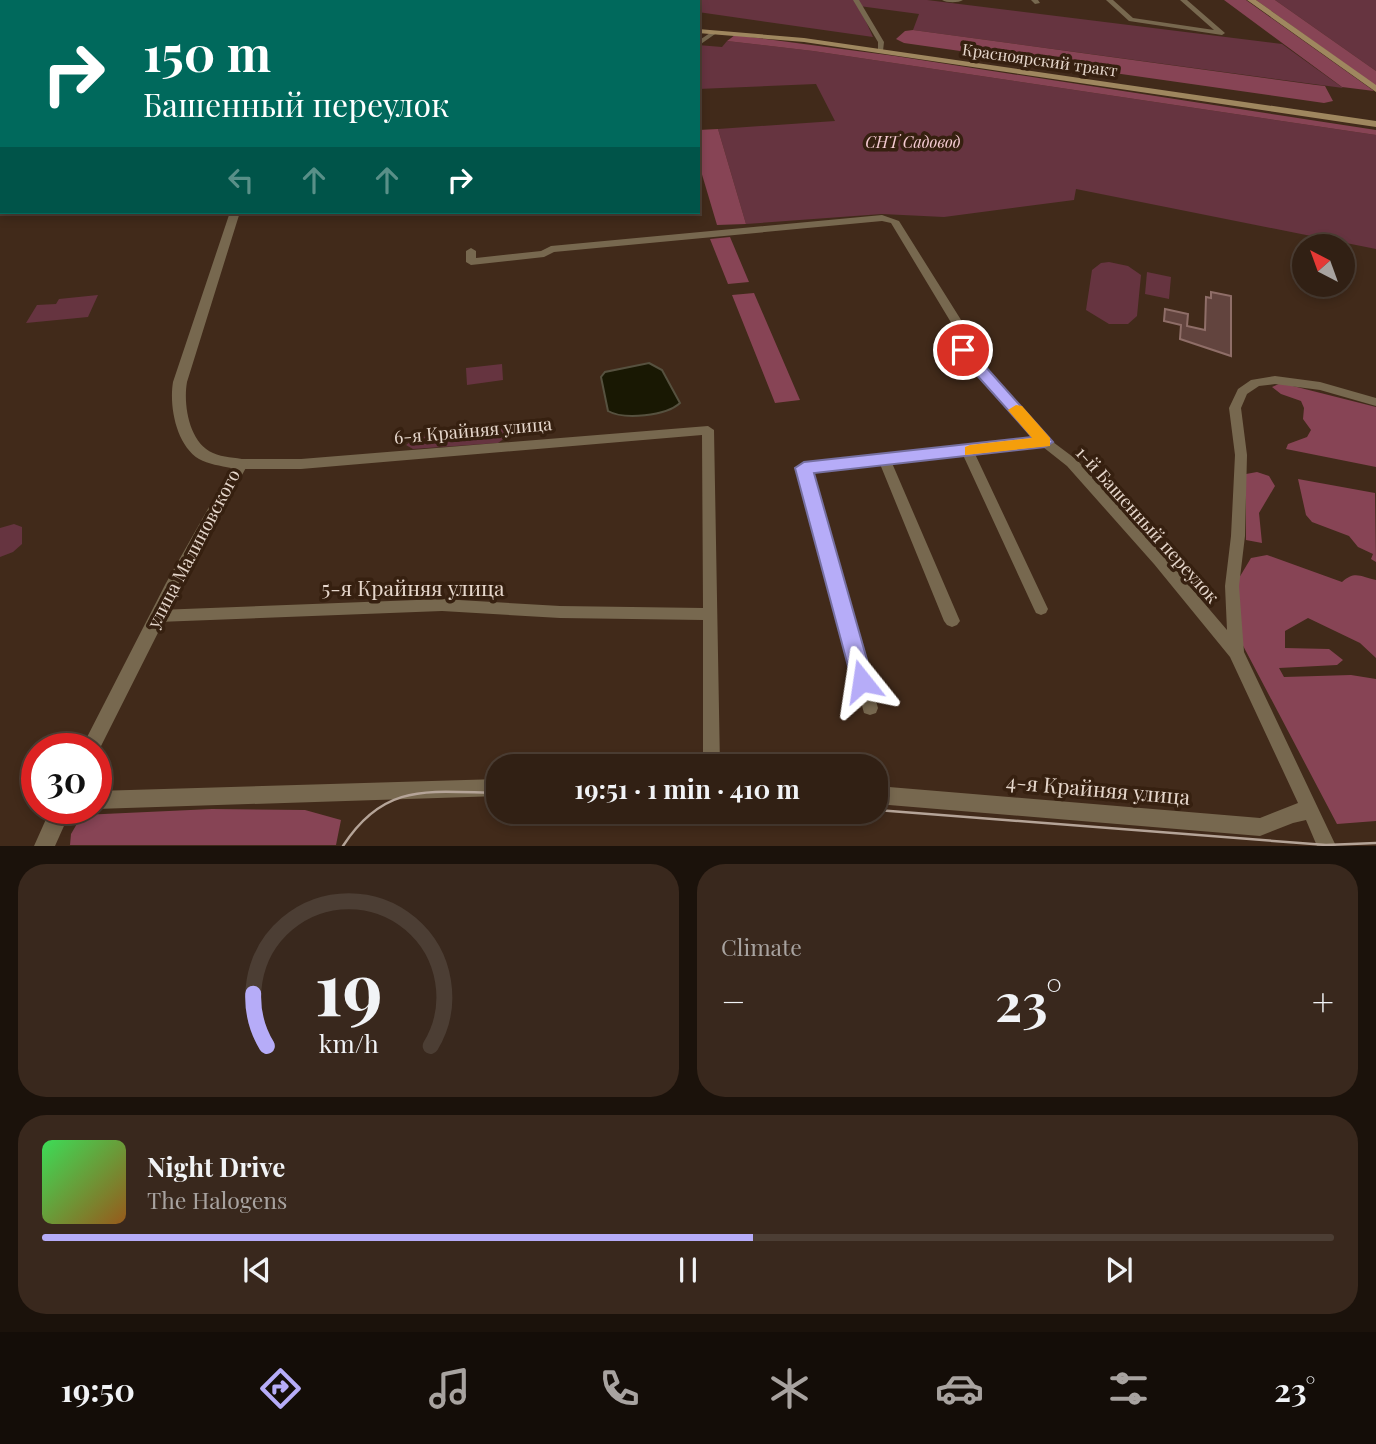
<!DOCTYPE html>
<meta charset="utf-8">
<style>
:root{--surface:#312014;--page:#39281d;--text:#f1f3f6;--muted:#a8a3a0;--line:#4c3e34;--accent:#b6acf8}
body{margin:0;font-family:"Playfair Display",serif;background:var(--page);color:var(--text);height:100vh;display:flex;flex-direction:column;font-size:26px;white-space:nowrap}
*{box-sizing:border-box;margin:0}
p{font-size:23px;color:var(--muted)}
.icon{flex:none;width:38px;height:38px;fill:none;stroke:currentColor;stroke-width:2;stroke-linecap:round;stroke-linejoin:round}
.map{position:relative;height:846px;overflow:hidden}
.sheet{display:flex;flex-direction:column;gap:18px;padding:18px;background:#1b120b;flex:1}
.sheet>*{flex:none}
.hud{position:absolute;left:0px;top:0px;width:700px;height:214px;box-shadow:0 4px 10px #0003,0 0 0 2px var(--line);background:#00695c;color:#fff;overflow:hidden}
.needle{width:46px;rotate:319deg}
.tools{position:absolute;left:1292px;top:234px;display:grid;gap:14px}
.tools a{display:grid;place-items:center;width:63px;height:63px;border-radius:50%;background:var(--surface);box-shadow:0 4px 10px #0003,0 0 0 2px var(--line);font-size:35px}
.speed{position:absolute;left:21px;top:733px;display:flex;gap:14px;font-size:35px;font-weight:700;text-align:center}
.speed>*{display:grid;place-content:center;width:91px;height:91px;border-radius:50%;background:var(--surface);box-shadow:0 4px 10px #0003,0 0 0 2px var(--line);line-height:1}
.speed .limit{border:10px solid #d22;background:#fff;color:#111}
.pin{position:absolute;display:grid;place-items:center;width:60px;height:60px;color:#fff;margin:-30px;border:4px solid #fff;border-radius:50%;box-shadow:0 2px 7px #0007}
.me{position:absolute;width:77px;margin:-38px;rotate:345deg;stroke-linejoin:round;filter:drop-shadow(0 0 5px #0008)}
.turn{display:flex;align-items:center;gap:24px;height:147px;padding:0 28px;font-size:32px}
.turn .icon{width:91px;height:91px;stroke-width:2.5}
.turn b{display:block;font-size:49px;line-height:60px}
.lanes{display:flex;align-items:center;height:66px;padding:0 28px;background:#0003;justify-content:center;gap:35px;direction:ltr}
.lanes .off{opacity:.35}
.big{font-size:52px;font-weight:700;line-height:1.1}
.sheet .card{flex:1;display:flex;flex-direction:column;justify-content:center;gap:10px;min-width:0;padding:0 24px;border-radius:28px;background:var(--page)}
.sheet .dial{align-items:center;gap:0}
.dial svg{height:182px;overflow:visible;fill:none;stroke:var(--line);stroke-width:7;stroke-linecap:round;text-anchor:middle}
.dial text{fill:var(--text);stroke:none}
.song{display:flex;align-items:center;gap:21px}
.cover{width:84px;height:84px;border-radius:10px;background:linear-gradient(135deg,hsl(130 70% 55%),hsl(30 70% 35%))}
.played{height:7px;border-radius:4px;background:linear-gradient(90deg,var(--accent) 55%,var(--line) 55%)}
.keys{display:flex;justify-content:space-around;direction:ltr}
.heat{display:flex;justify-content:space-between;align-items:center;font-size:38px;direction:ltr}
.sheet .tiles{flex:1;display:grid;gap:18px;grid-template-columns:1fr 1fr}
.card:last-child{grid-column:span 2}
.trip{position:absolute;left:486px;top:754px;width:402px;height:70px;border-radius:28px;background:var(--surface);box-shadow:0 4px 10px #0003,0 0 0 2px var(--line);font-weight:700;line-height:70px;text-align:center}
.dock{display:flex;height:112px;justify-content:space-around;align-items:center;background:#140d08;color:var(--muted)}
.dock .icon{width:49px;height:49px}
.dock .on{color:var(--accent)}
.dock b{font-size:32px;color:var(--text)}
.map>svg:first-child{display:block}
.green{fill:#663440}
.forest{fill:#874455}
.water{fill:#191803;stroke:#56513f;stroke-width:2}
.building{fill:#62443e;stroke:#8f6e68;stroke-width:2}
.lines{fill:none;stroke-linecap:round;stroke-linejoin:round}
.minor{fill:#77684f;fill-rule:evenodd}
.tertiary{fill:#77684f;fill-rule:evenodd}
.secondary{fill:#9f875f;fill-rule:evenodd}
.tram{stroke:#b5a498;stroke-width:2.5}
.route{fill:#b6acf8;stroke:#7670a1;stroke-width:2}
.slow{fill:#f59e0b}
.labels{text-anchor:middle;stroke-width:7;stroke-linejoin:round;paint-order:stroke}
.far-street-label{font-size:16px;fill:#e6d7cc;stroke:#362010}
.far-park-label{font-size:16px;font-style:italic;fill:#f6cbd3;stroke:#362010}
.street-label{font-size:18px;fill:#e6d7cc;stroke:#362010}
.near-street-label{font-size:21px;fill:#e6d7cc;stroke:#362010}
</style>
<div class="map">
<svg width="1376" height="846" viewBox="0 0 1376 846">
<rect width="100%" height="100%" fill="#412a1a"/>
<path class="green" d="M613 0H927L1282 44 1343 88 913 30 919 14 859 6 873 37 698 12V2Z
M1275 0H1376V71Z
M727 41 813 51 1376 135V249L1076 189 1074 200 944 217 882 214 746 224 718 129 835 121 816 84 698 89V45L722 47Z
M1109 262 1128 266 1141 275 1137 316 1128 324H1109L1086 310 1092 270 1101 263Z
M1147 272 1171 277 1169 299 1145 294Z
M98 295 88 317 26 323 37 305 56 304 59 299Z
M502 364 503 380 467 385 466 368Z
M497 427 504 428 509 435 498 443 413 449 406 445 415 438Z
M14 524 22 527V544L13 552 0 557V528Z"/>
<path class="forest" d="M1224 0H1246L1374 91 1342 87Z
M1256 0H1275L1376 71V86Z
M913 30 1316 85 1325 86 1333 101 1324 103 904 43 896 39 905 31Z
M735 35 895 56 1376 130V135L813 51 727 41Z
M718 129 746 224 717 225 698 161V130Z
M730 237 749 282 728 284 710 239Z
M754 293 800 400 775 403 732 295Z
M1281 383 1376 407V467L1286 449 1288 444 1307 437 1311 430 1303 419 1304 408 1301 401 1281 394 1272 387Z
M1257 472 1269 476 1275 486 1259 513 1262 543 1246 540V474Z
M1298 479 1375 493 1376 562 1371 559 1373 554 1358 547 1349 536 1312 522 1306 515Z
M1267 555 1342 582C1355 570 1361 577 1376 580V658L1360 643 1308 618 1285 631V648L1329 649 1343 660 1337 665 1279 668 1284 677 1351 675 1376 679V821L1337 824 1239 638V578L1251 558Z
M212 809 305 810 341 820 336 845H70L71 834 82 815Z"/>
<path class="water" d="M649 363 662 370 680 403C666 416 624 420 608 411L601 377 605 372Z"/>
<path class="building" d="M1211 292 1231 296V356L1180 339 1181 325 1164 321 1165 309 1188 314 1187 326 1205 330 1206 297 1211 298Z"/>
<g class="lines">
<path class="minor" d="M853 0H859L884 42 883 51 878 50V42Z
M942 0H963C958 3 947 3 942 0Z
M1031 0H1038L1040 3 1035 4Z
M1106 0H1113L1133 18 1214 30 1180 0H1187L1225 33 1222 35 1129 21Z
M713 31 718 32 698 46V41Z
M882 215 899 221 973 339 969 350 1049 439 1077 460 1164 556 1227 630 1225 586 1231 536 1235 455 1229 408 1238 389 1251 380 1275 376 1320 382 1376 398V406L1320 390 1275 384 1259 386 1247 394 1241 408 1247 455 1245 536 1239 586 1244 652 1336 846H1317L1306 820 1293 823 1260 836 877 804V786L1260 818 1298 803 1230 657 1154 564 1067 466 1043 447 975 454 1048 609 1046 613 1041 615 1036 613 1034 609 963 455 892 463 960 621 957 625 952 627 947 625 944 621 880 464 812 472 878 708 876 713 870 715 864 713 798 468 799 465 1035 439 959 352 957 350 961 339 891 223 882 221 554 252 544 257 471 265 466 262V251L471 248 476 251V258L541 251 551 246Z
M708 426 714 430 720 766H703V620L560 618 442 611 158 622 153 620 150 616 153 612 158 610 442 599 560 606 703 608 702 435 301 469H241L236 467 235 464 236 461 241 459H301Z
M499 779V796L96 809V791Z"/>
<path class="tertiary" d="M299 0H307V2H299Z
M230 212H240L187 382C183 404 189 443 213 453 223 458 235 457 246 460L248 464 179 591 96 756V749H81L84 743 166 583 231 468C221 466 208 464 199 459 176 445 169 406 173 382Z
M51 808H72L55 846H34Z"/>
<path class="secondary" d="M460 0 477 2H462Z
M1247 0H1256L1376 85V92Z
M698 29 804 38 1376 121V127L804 42 698 33Z
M0 136H2V142H0Z"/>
<path class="tram" d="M877 810 1326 845 1376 843
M343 846C385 781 430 792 499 793"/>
</g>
<path class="route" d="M963 346 968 347 1053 442 1045 447 814 473 873 681 870 688 862 690 855 688 852 681 795 468 804 462 1032 437 958 354 955 350Z"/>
<path class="slow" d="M1016 405 1022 406 1050 438V446L965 455V447L970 445 1032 438 1008 410Z"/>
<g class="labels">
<g class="far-street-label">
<text transform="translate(1040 60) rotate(8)" y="6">Красноярский тракт</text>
</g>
<g class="far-park-label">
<text x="913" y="148">СНТ Садовод</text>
</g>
<g class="street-label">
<text transform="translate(473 431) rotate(-5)" y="6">6-я Крайняя улица</text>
<text transform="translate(1147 525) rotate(48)" y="6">1-й Башенный переулок</text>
<text transform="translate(194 549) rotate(-62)" y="6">улица Малиновского</text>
</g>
<g class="near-street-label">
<text x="413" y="596">5-я Крайняя улица</text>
<text transform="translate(1098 790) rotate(5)" y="7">4-я Крайняя улица</text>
</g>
</g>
</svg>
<div class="tools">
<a><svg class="needle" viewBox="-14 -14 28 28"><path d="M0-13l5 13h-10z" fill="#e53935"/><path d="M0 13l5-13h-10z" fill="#a8a3a0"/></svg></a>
</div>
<div class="speed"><div class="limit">30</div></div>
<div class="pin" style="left:963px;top:350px;background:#d93025"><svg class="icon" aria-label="arrive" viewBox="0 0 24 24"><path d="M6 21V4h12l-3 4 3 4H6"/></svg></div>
<svg class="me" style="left:862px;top:681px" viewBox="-20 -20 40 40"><path d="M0-17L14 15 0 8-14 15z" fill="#b6acf8" stroke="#fff" stroke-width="4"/></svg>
<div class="trip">19:51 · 1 min · 410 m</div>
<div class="hud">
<div class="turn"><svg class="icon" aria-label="right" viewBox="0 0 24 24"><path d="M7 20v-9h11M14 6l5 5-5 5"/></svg><div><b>150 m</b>Башенный переулок</div></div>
<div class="lanes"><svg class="icon off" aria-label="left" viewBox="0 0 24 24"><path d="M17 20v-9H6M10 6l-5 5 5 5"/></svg><svg class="icon off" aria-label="ahead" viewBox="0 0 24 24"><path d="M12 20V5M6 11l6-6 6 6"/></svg><svg class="icon off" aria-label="ahead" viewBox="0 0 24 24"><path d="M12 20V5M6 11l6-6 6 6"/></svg><svg class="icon" aria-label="right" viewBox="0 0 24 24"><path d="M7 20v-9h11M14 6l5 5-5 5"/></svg></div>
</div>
</div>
<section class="sheet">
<div class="tiles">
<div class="card dial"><svg viewBox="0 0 100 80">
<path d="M14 69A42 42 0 1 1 86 69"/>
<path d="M14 69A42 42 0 0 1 8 46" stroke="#b6acf8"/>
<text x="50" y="56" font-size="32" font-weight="700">19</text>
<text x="50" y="72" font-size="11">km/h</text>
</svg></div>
<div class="card"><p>Climate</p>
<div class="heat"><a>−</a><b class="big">23°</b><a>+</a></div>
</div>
<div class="card">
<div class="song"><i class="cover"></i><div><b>Night Drive</b><p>The Halogens</p></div></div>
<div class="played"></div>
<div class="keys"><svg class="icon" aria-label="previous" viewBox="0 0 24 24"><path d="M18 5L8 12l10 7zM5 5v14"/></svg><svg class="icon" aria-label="pause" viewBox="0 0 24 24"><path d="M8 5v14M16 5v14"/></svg><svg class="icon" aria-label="next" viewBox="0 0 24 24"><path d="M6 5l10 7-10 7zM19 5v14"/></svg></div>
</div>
</div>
</section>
<nav class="dock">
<b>19:50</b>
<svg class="icon on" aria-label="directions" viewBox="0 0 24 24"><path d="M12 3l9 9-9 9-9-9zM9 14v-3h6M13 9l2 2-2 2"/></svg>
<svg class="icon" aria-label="music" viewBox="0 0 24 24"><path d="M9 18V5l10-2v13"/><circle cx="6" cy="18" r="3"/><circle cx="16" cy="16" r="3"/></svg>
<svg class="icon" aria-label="phone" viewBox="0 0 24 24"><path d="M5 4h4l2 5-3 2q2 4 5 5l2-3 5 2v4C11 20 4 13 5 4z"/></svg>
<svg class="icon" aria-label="climate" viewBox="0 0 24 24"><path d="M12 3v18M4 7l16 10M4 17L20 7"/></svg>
<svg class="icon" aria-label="car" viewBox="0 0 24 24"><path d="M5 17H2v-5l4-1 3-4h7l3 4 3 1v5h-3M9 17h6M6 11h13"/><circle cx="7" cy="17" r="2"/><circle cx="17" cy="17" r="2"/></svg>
<svg class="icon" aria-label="filters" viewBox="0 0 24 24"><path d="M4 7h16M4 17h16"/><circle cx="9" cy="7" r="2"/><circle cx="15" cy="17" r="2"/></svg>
<b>23°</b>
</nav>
